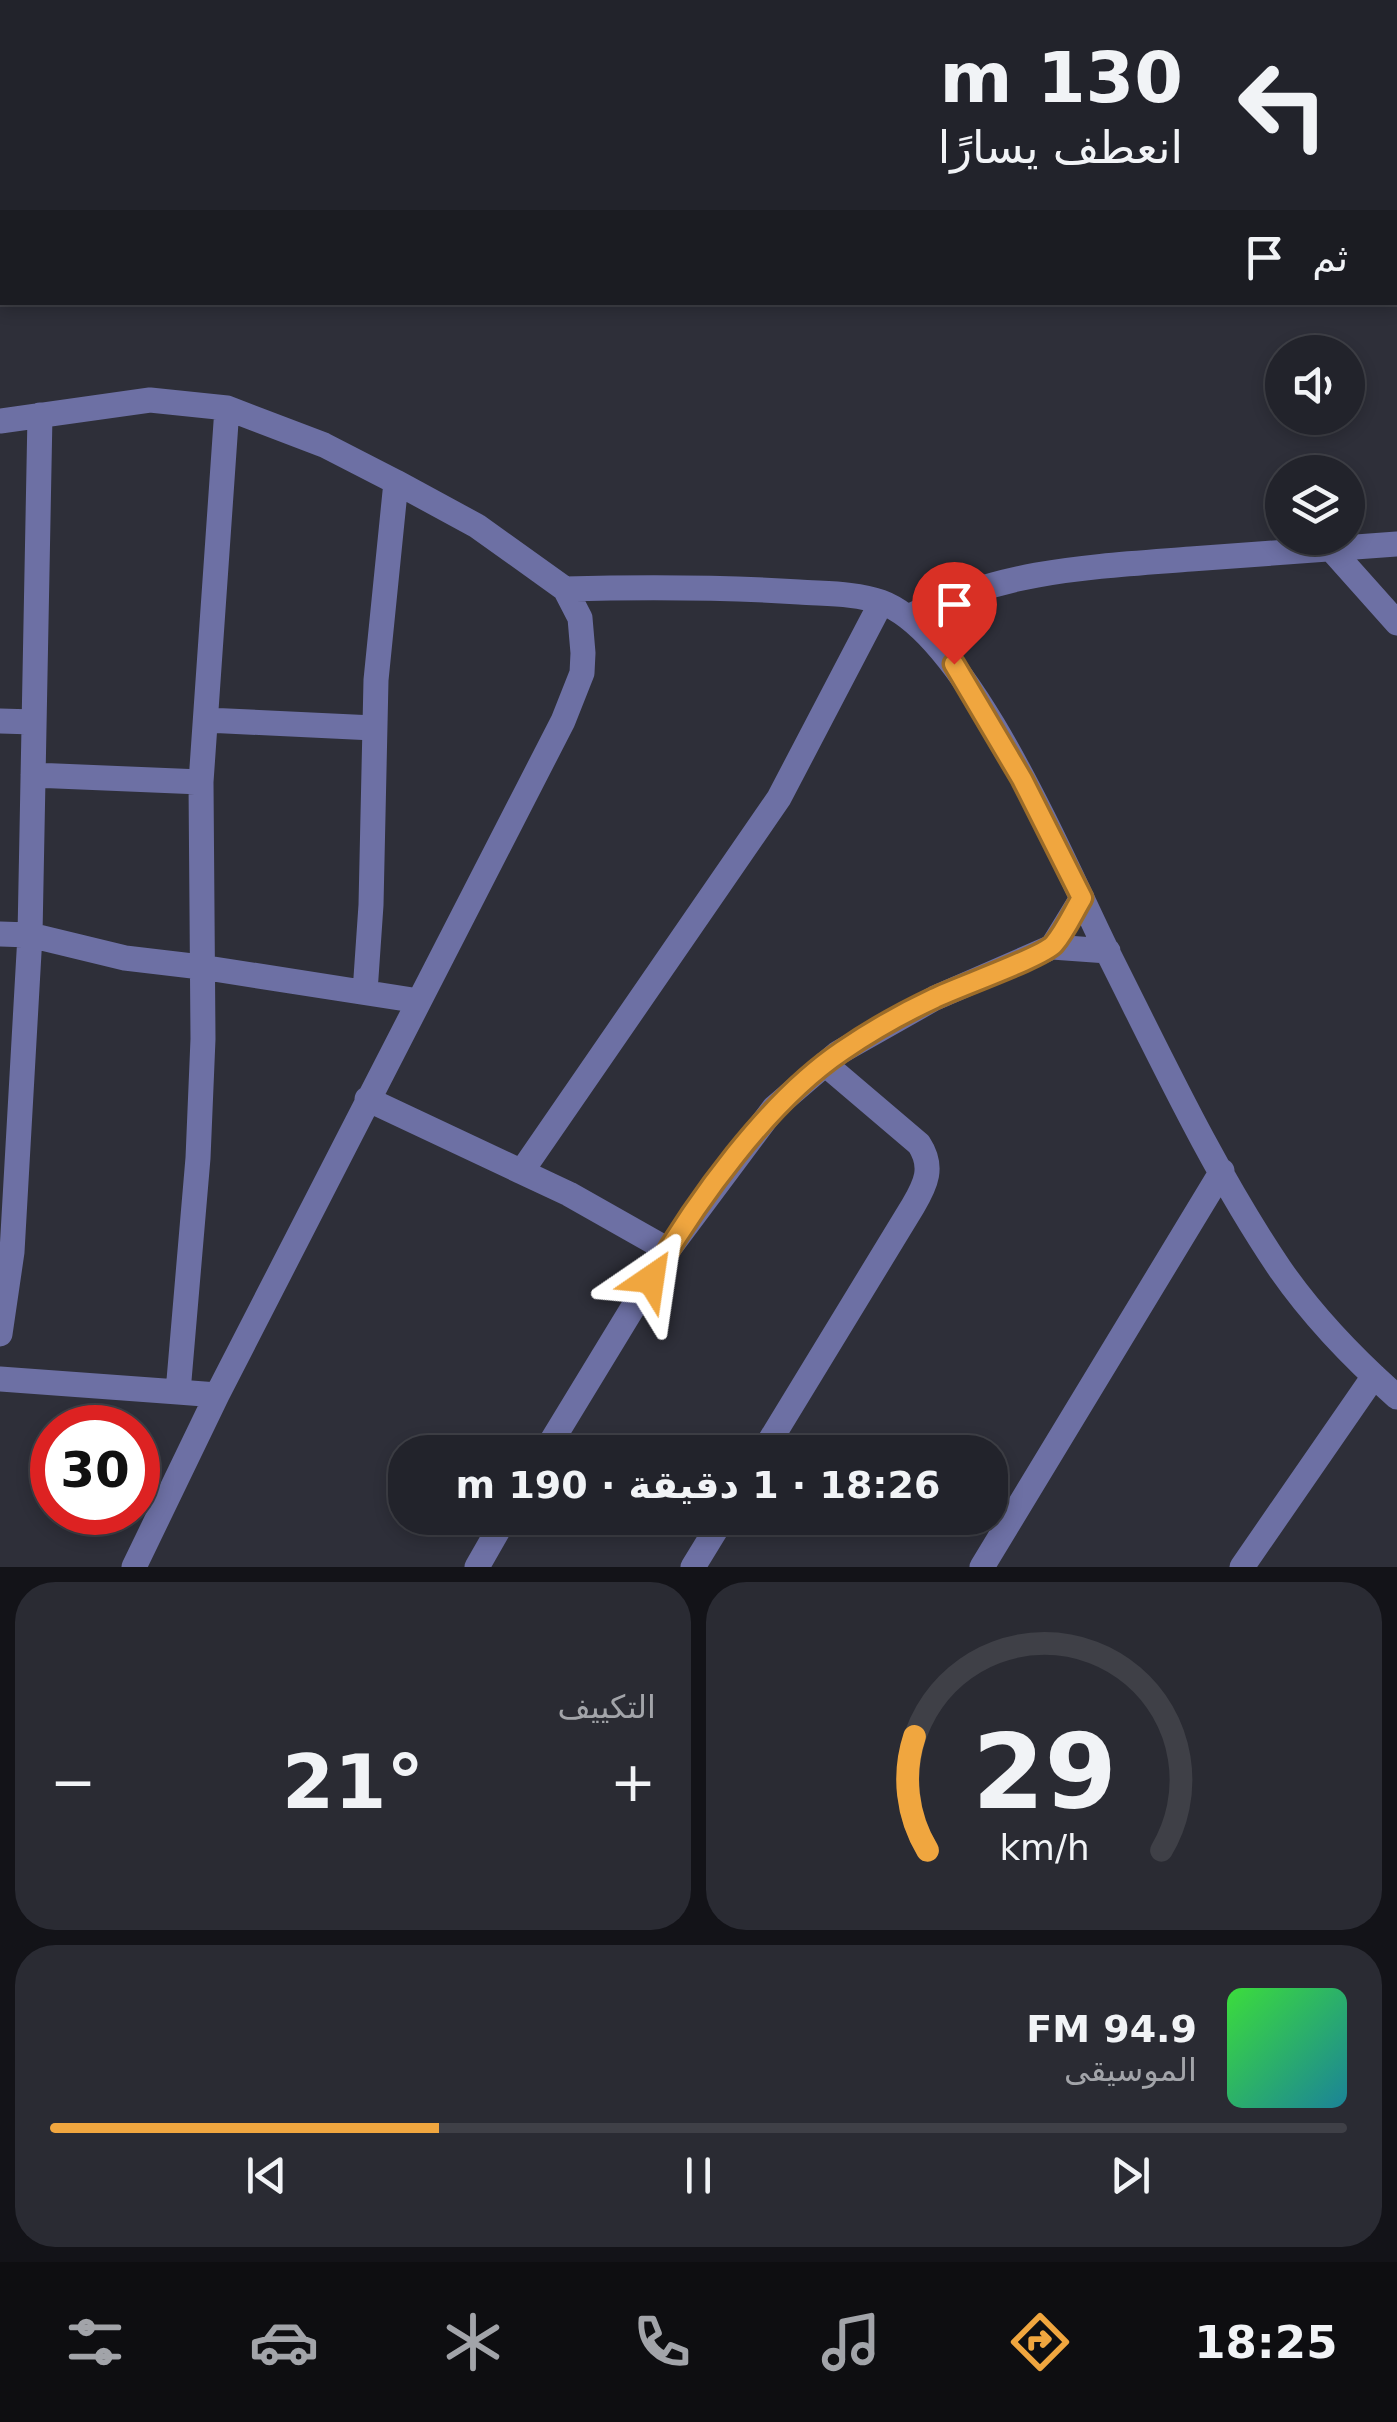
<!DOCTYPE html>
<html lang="ar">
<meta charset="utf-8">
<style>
:root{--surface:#22232b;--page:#2a2b33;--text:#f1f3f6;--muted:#a2a4a9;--line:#3f4047;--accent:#f0a63f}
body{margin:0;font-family:"DejaVu Sans","Noto Sans Arabic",sans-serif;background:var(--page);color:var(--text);direction:rtl;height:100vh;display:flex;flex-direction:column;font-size:38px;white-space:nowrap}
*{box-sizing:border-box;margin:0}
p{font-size:32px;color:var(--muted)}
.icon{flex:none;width:55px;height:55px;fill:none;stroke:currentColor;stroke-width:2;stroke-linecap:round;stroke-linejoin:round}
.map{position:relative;height:1567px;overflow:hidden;direction:ltr}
.side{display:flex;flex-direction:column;gap:15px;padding:15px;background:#131318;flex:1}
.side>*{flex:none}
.guide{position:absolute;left:0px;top:0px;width:1398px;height:305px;box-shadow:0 5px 15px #0003,0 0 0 2px var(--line);direction:rtl;background:#22232b;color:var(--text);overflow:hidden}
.buttons{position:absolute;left:1265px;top:335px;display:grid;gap:20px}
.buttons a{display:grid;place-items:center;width:100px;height:100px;border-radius:50%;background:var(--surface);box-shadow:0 5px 15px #0003,0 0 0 2px var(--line);font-size:50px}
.speed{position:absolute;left:30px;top:1405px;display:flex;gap:20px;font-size:50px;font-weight:700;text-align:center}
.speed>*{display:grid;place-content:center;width:130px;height:130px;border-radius:50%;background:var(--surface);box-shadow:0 5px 15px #0003,0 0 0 2px var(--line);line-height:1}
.speed .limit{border:15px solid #d22;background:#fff;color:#111}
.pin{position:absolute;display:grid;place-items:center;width:85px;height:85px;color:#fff;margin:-102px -42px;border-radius:50% 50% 50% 0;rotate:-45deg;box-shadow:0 0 10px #0007}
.pin .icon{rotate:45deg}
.me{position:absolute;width:110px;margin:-55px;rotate:32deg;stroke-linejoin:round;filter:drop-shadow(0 0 8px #0008)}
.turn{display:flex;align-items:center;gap:35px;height:210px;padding:0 50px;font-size:45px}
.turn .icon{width:130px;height:130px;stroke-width:2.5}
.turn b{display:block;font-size:70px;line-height:85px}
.then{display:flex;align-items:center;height:95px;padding:0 50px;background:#0003;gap:20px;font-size:38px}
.big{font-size:75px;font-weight:700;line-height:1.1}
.side .widget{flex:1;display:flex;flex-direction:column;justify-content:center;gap:15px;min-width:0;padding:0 35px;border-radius:40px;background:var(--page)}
.side .dial{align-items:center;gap:0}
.dial svg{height:260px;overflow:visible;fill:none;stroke:var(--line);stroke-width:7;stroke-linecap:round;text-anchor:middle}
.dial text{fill:var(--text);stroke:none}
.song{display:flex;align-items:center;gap:30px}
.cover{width:120px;height:120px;border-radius:15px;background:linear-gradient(135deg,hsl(120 70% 55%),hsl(190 70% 35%))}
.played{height:10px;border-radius:5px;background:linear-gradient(90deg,var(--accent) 30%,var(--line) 30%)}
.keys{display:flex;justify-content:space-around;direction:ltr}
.heat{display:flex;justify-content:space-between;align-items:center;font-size:55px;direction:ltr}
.side .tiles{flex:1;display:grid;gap:15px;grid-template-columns:1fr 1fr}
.widget:last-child{grid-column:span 2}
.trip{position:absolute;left:388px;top:1435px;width:620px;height:100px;border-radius:40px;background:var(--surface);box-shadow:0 5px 15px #0003,0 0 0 2px var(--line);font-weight:700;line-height:100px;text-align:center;direction:rtl}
.menu{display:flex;height:160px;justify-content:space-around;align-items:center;background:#0e0e11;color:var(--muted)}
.menu .icon{width:70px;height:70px}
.menu .on{color:var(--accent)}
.menu b{font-size:45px;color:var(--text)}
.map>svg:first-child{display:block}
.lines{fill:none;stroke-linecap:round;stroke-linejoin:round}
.minor{stroke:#6d70a4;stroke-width:25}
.rail-casing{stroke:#9fa0a8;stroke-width:11}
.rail{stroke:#17171c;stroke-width:8;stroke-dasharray:22;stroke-linecap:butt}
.route-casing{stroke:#9c6c29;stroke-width:25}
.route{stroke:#f0a63f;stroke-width:18}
</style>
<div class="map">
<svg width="1397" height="1567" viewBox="0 0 1397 1567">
<rect width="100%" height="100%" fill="#2e2f39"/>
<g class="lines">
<path class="minor" d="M1156 0 1159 2
M1395 204 1397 205
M0 421 150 400 227 408 324 445 396 482 477 526 565 589 580 618 583 653 582 673 563 721 217 1395 134 1567
M1331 549 1397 623
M565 589C643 587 721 587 799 592 825 594 855 593 881 602 969 634 1065 866 1107 951 1161 1058 1213 1170 1280 1269 1312 1315 1355 1360 1397 1397
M908 617C1004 570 1087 567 1191 559 1259 554 1328 549 1397 544
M206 720 374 728
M0 721 34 722
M33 775 201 782
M0 934 30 935 125 958 201 967 419 1001
M1052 947 1082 898
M365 992 371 905 376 680 396 482
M367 1099 569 1194 668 1250 545 1452
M522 1171 779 798 881 603
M668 1250 774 1108 838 1053 935 998 1052 947 1108 951
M0 1334 12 1252 30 935 40 415
M0 1379 178 1392
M217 1395 178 1392 198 1158 203 1039 201 782 227 408
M763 1452 913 1206C926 1184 934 1167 919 1144L825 1064
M477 1567 505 1518
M693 1567 723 1518
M982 1567 1222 1171
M1242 1567 1374 1376"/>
<g class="rail-casing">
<path id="rail" d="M1354 0 1357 2
M1395 37 1397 38"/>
</g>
<use href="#rail" class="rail"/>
</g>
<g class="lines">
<g class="route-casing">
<path id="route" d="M651 1279C696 1201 768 1101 842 1051 871 1031 903 1013 935 998 957 987 1043 957 1054 944 1065 931 1073 913 1082 898L1022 779 954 664"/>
</g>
<use href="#route" class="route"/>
</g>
</svg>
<div class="buttons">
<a><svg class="icon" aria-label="sound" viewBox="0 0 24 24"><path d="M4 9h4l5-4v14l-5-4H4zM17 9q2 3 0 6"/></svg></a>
<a><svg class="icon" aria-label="layers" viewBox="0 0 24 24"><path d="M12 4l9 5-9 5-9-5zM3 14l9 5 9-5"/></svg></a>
</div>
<div class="speed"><div class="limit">30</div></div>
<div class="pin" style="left:954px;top:664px;background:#d93025"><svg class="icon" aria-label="arrive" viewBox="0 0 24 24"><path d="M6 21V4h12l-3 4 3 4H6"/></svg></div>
<svg class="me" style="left:651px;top:1279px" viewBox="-20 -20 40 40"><path d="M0-17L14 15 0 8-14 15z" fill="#f0a63f" stroke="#fff" stroke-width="4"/></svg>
<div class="trip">18:26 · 1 دقيقة · 190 m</div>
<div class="guide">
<div class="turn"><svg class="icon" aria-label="left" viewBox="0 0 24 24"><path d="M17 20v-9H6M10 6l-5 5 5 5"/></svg><div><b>130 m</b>انعطف يسارًا</div></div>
<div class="then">ثم<svg class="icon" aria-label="arrive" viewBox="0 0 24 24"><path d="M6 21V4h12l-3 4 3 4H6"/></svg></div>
</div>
</div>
<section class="side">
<div class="tiles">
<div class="widget dial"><svg viewBox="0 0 100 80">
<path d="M14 69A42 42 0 1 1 86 69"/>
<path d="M14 69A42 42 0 0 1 10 34" stroke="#f0a63f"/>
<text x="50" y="56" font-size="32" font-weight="700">29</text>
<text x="50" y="72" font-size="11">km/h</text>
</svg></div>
<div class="widget"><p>التكييف</p>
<div class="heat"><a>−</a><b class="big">21°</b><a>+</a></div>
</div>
<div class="widget">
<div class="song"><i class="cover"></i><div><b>94.9 FM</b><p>الموسيقى</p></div></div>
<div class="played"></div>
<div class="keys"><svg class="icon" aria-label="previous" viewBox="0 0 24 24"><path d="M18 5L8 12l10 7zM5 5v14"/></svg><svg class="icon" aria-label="pause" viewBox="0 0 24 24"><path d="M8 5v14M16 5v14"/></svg><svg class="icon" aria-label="next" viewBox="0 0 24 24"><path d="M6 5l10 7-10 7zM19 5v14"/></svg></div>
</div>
</div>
</section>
<nav class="menu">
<b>18:25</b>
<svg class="icon on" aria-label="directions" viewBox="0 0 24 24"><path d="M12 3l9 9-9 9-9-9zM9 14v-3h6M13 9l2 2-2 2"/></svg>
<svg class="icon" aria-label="music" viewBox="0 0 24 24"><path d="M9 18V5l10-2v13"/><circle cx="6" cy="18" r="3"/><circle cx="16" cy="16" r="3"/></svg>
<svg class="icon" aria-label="phone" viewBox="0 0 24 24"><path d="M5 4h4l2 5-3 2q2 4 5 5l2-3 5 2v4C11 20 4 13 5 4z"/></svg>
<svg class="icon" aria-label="climate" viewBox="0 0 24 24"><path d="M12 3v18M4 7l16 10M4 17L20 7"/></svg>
<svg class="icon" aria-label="car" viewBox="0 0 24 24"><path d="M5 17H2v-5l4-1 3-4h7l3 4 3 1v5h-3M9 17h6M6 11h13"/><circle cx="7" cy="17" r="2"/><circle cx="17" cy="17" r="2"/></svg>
<svg class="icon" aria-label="filters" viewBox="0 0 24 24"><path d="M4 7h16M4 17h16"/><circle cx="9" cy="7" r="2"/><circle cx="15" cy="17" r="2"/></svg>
</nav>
